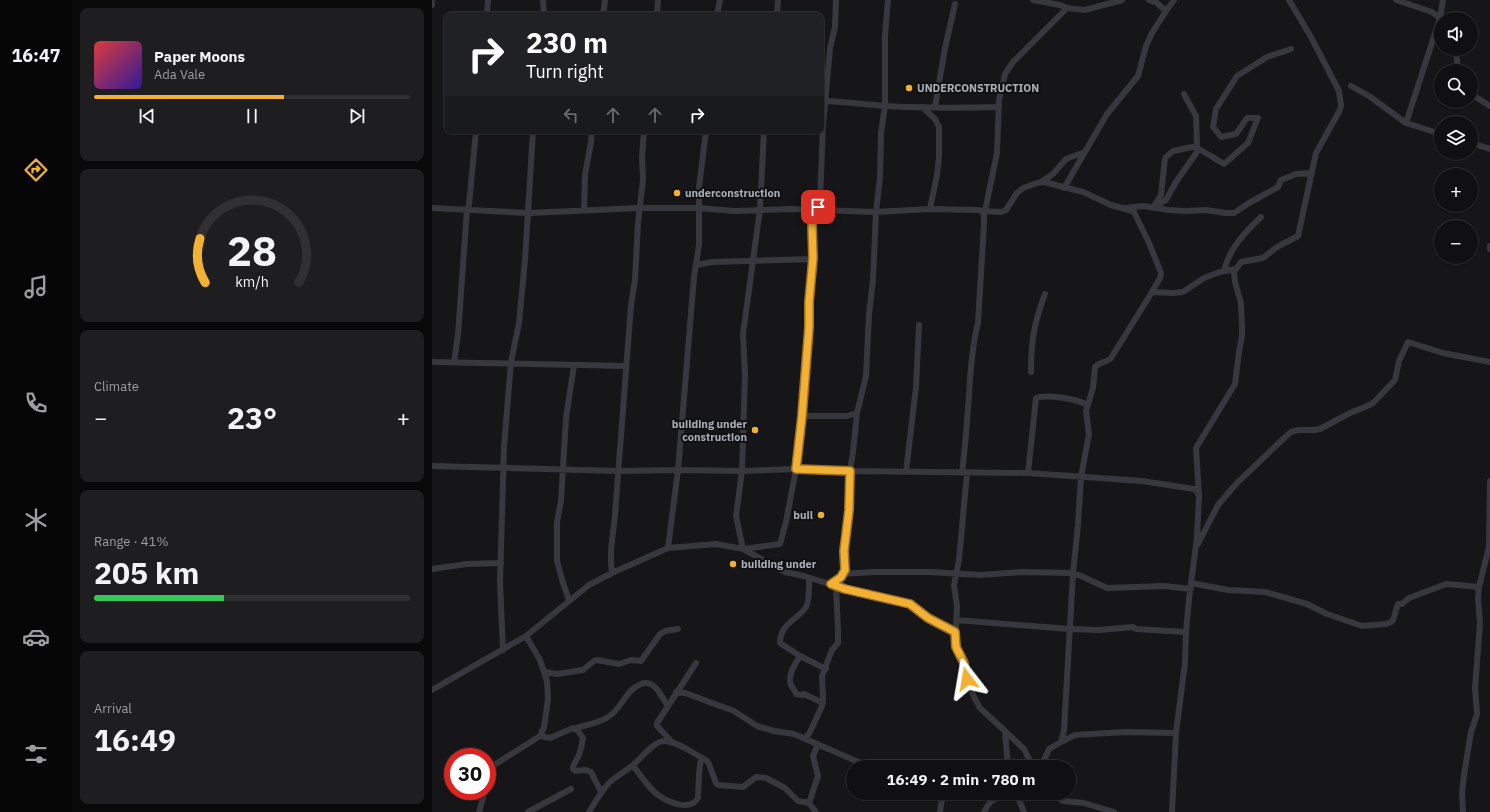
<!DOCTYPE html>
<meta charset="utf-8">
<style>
:root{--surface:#101012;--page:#1e1e20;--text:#f1f3f6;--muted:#9c9d9f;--line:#303032;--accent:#f2b134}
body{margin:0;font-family:"IBM Plex Sans",sans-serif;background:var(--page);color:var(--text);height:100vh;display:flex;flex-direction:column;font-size:15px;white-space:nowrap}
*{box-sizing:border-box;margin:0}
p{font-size:13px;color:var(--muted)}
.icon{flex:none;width:22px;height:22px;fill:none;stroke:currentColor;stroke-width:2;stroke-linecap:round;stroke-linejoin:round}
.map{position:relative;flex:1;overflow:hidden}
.side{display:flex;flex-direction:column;gap:8px;padding:8px;background:#09090a;width:360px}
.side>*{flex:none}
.top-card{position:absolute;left:12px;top:12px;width:380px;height:122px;border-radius:8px;box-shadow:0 1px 3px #0004,0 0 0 1px var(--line);background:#202124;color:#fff;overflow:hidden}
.tools{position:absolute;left:1002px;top:12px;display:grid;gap:8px}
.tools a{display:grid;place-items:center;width:44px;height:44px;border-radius:50%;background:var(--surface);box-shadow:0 1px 3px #0004,0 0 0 1px var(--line);font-size:20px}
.speed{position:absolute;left:12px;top:748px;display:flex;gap:8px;font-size:20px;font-weight:700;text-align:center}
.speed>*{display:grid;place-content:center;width:52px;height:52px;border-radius:50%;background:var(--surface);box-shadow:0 1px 3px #0004,0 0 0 1px var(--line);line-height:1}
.speed .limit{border:6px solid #d22;background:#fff;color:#111}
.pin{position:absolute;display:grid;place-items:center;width:34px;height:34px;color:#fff;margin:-17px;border-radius:8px;box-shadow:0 2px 6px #0006}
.me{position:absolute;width:44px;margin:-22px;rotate:346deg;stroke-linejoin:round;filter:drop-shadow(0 0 3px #0008)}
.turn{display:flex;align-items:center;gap:14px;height:84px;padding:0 16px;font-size:18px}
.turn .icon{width:52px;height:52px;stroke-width:2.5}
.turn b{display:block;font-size:28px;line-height:34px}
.lanes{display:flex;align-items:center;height:38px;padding:0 16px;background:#0003;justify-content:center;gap:20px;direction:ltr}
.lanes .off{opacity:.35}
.big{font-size:30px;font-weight:800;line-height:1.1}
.side .tile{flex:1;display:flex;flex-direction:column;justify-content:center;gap:6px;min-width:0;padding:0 14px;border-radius:8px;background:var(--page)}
.side .dial{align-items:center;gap:0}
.dial svg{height:104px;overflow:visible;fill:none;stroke:var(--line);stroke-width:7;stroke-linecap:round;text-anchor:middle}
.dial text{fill:var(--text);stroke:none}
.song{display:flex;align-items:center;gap:12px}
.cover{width:48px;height:48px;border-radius:6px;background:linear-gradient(135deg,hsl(0 70% 55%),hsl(250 70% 35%))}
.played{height:4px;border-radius:2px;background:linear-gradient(90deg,var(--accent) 60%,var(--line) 60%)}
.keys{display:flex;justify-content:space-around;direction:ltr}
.heat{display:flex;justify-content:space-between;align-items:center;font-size:22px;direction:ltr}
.charge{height:6px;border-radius:3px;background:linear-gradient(90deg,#34c759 41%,var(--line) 0)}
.trip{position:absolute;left:414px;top:760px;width:230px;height:40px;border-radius:20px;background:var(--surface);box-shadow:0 1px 3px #0004,0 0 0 1px var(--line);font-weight:800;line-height:40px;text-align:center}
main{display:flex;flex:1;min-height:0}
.menu{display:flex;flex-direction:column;width:72px;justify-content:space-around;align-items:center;background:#060607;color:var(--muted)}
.menu .icon{width:28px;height:28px}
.menu .current{color:var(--accent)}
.menu b{font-size:18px;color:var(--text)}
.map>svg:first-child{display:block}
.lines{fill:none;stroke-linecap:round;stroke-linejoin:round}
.street{stroke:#37383d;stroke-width:6}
.route-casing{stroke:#9d7322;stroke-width:10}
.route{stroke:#f2b134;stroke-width:7}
.poi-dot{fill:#f2b134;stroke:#111113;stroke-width:1.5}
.labels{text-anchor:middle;stroke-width:4;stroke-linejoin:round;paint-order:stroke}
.poi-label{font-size:11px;font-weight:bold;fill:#a8adb8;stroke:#111113;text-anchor:start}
</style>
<main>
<nav class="menu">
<b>16:47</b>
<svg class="icon current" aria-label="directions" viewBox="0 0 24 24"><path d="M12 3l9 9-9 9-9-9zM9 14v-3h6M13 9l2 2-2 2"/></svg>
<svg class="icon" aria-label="music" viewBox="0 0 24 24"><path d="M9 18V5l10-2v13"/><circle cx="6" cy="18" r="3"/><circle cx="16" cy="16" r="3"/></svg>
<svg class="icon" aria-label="phone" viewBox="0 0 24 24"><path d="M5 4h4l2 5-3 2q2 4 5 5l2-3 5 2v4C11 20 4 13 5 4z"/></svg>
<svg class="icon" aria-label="climate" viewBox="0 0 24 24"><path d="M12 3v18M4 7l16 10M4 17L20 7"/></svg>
<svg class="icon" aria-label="car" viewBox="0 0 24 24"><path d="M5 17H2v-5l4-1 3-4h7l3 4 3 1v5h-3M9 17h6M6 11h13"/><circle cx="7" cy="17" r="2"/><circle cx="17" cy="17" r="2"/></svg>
<svg class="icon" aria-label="filters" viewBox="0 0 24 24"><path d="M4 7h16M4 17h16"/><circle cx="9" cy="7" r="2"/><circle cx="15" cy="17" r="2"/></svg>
</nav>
<section class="side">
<div class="tile">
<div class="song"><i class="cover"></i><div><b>Paper Moons</b><p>Ada Vale</p></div></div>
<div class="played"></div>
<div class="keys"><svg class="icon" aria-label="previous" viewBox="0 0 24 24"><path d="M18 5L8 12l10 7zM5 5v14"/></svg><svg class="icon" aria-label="pause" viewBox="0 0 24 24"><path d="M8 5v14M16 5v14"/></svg><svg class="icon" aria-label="next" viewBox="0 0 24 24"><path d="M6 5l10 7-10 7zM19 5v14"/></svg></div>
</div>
<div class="tile dial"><svg viewBox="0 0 100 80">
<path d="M14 69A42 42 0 1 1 86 69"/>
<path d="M14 69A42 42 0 0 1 10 35" stroke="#f2b134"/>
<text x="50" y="56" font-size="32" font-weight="700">28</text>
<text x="50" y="72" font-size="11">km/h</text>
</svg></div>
<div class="tile"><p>Climate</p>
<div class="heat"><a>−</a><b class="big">23°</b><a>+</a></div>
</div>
<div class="tile"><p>Range · 41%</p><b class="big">205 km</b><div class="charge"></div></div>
<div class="tile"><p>Arrival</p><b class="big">16:49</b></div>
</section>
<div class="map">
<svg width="1058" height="812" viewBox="0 0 1058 812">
<rect width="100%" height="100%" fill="#161618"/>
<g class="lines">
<path class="street" d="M111 0 112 15
M601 0 628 5 635 8 653 10 690 0
M717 0 725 3 734 11
M964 0 1000 12 1009 19
M0 5V0
M55 15 56 0
M171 15 173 0
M225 15 226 0
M285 15 288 0
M345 15 346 0
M1024 49 1026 71
M919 86 937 96 974 123
M1039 94 1058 106
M394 101C414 102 433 104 452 106 490 108 529 108 567 107
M490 107 503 119 507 127V157L505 175 498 209
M503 107 513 48 523 4
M332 131 328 209 311 334 313 374 310 471 304 516 311 549 348 544 354 522 364 469 370 416 377 327V301L381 273 380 225 388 200 391 125 398 48 403 27 404 0
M1009 134 974 123 1008 18 1011 0
M1039 143 1058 149
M609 182 621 174 634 159 653 152
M632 188 675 114 706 76 714 46 720 33 734 11 742 0
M722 206 729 195 733 158 741 151 765 146 764 116 752 94
M721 207 734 200 744 182 767 149 792 164 816 143 826 118H815L804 134 789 137 781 127 784 109 805 76 835 57 859 49
M0 208 97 213 208 208H267L303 211 359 209 444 212 498 209 546 210 550 211 552 216V224L546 323C538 355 538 388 535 421 534 438 532 455 530 473
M693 208 712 206 736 210 755 211 774 210 794 213H802L817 203 846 187 849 180 864 174 880 173
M152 210 153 175 159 142 160 131
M550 211 569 212 574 210 585 193 591 188 605 183 612 182 651 192 679 205 697 210 702 212 717 243 729 273 728 278 720 292 679 358C674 363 667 362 663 367L661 388 654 411 657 434 649 477 646 525 641 573 632 731 629 742
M553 211 565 153 567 100 573 74 581 62 635 8
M1058 246V249
M265 265 280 262 381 259
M792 271C797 249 813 232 829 217
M720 292 741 293 751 292 772 278 788 272 803 269
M0 362 194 366
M22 362 26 335 35 209 37 205 44 131
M599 372C599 341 602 323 613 294
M370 416H415L425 413
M277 438 311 439
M0 466 187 471 246 470 310 471 364 469 418 471 596 473 710 481 762 489 766 493 767 497 765 537 757 599 754 632 753 663 744 733 740 812
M474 472 484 387 487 325
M535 473 527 560 522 585 525 607 523 643 532 663 535 679 542 697 548 708 573 731 576 767
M596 473 604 398C615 394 646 399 655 405
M767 495 764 448 803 384 807 352 810 336V327L809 303 803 282 802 272 809 262 831 258 845 247 866 236 884 153 908 110 909 105 907 91 879 37 857 0
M766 544 786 505 804 484 851 439 859 432 867 430H882L888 429 918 413 933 407 941 403 963 380 967 361 976 342 1011 353 1058 362
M236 548 246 470 262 277 267 245V187L274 131
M0 569 35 564 69 563
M180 573C177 551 181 537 183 515L199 305 203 280 206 223 211 180 210 157 212 131
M411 574 441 572H498L549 575 590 572 641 573 649 576 675 588 732 586 759 589
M377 578C377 586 378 599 374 607 366 620 348 623 348 643L368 656 394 669
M759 583 796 590 833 592 875 604 895 614 930 626 954 624 959 622 961 620 966 604H970L977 598 1014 584 1047 587
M399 584 409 577 413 570 412 551 417 510 418 471 421 452 425 413 434 376 437 314 441 280 444 212 448 177 449 133 453 106V35L456 0
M137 600 131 583 125 561V522L129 501 134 418 142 365
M524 620 638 629 667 630 701 627 704 629 754 632
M71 650 68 582 72 447 79 362 87 323 93 260 101 131
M368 656C363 664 355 676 359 685 361 689 363 690 364 694L370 695 372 694 391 703
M113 672 125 674 151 670 162 661 165 660 187 664 199 660 209 661 228 634 233 631 246 629
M0 690 94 636 157 585 180 573 236 548 284 544 311 549 353 572 372 576 413 589 479 605 496 618 523 633
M244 692 253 693 302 711 325 726 342 731 362 734 424 761 443 767
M144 728C154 725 167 723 176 717 190 709 193 690 209 684 222 679 229 695 235 705
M572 730 592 749 601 767
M108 736 118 738 141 728 145 730 151 738C150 744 149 751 146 757 144 761 141 764 141 769L143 771 154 770 159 772 169 792
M372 738 377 734 390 706 391 699 390 676 400 650 406 643V630L404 586
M241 743 225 726V723L264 663
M201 766C209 775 216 788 226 795 236 802 258 812 266 798L267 774 269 758
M609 767 617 749 629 742 643 735 693 732 744 733
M55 783 62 765 108 736 112 727 116 699 115 681 108 660 94 636
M584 793 592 812
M619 793 631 801 652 803 682 812
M377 803 386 776 381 756 386 744
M47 812 53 791
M96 812 139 789
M157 812C163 802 169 792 176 784 184 776 193 772 201 765 210 758 221 741 233 741 245 741 264 755 275 761L277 764 284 783 286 785 311 787 324 777 334 778 353 788 366 801 377 803 384 812
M508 812 511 793
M552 812 558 802 574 793
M1031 812 1030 793 1032 775 1039 732 1045 714 1043 688 1048 623 1046 598 1047 587 1057 547 1058 481"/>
</g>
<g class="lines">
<g class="route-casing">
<path id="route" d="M386 207 381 219 380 225 381 258 377 302V327L370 416 364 469 418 471 417 510 412 551 413 570 409 577 399 584 413 589 478 604 496 618 523 632 524 647 532 663 535 679"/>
</g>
<use href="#route" class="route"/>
</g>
<g class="poi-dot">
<circle cx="477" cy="88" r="4"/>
<circle cx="245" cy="193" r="4"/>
<circle cx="323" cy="430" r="4"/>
<circle cx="389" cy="515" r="4"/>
<circle cx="301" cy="564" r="4"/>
</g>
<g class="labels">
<g class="poi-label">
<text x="485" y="92">UNDERCONSTRUCTION</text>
<text x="253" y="197">underconstruction</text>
<text x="315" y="428" text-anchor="end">building under<tspan x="315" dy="13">construction</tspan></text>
<text x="381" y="519" text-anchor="end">buil</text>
<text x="309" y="568">building under</text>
</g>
</g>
</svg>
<div class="tools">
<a><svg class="icon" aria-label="sound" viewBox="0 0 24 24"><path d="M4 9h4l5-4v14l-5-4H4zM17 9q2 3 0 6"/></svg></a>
<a><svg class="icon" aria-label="search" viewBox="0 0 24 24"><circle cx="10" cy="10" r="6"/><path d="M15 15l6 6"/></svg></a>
<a><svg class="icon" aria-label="layers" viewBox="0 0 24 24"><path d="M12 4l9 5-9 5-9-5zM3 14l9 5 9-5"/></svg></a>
<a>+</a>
<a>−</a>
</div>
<div class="speed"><div class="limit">30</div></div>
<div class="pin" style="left:386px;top:207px;background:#d93025"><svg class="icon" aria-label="arrive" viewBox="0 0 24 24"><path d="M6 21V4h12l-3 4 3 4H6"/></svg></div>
<svg class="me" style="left:535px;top:679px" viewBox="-20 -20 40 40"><path d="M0-17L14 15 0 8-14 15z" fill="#f2b134" stroke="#fff" stroke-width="4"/></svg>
<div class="trip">16:49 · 2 min · 780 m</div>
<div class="top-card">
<div class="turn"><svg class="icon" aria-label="right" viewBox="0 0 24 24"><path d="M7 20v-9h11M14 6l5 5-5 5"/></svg><div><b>230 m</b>Turn right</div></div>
<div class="lanes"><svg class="icon off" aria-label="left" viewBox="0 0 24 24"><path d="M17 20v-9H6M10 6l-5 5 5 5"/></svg><svg class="icon off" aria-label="ahead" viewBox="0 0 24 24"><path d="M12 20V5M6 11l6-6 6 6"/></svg><svg class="icon off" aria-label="ahead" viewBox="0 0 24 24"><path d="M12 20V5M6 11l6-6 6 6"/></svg><svg class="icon" aria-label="right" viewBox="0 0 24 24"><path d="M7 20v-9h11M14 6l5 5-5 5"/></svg></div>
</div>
</div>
</main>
